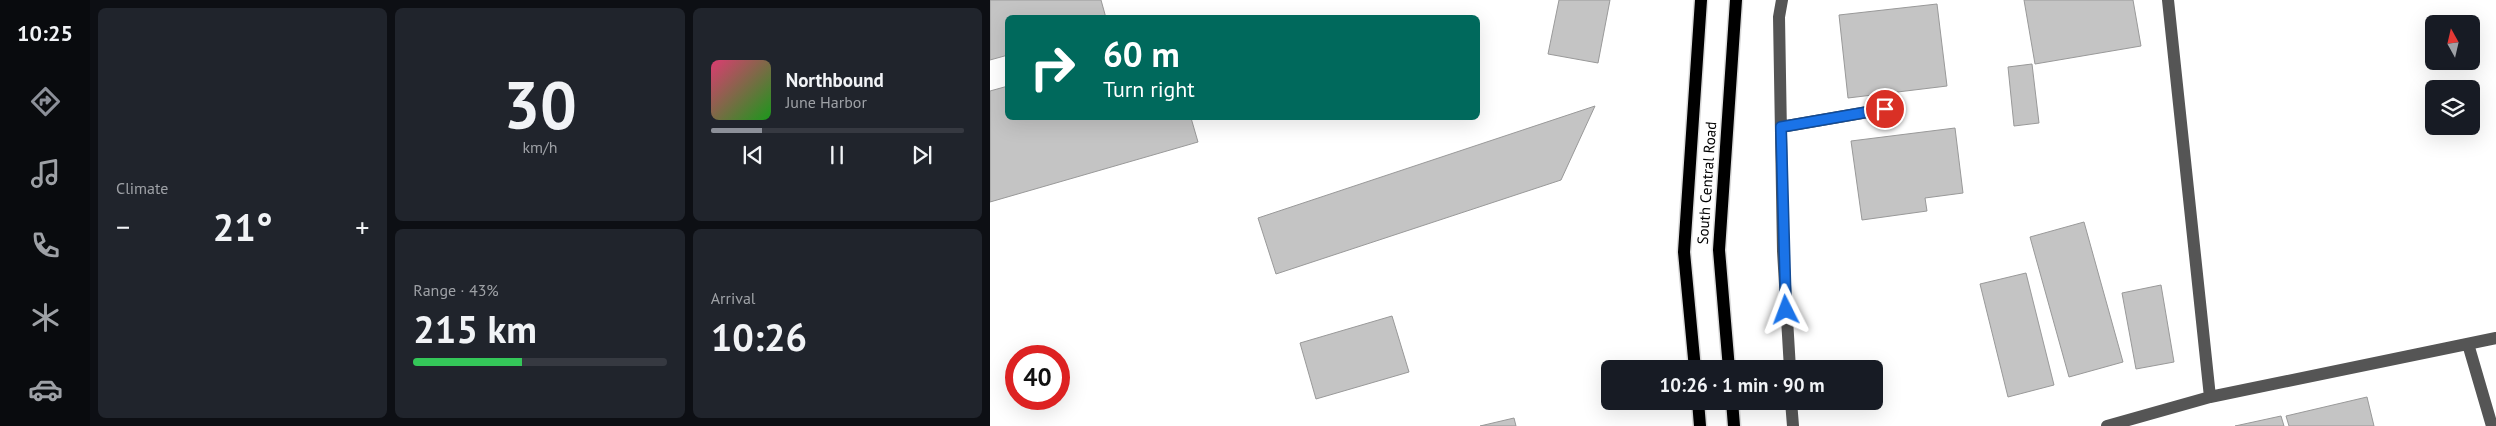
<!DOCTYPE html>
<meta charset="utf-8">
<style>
:root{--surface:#171b24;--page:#20242c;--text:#f1f3f6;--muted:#9ea1a6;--line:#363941;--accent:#8c9099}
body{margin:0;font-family:"PT Sans",sans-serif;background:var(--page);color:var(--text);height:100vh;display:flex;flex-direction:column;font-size:19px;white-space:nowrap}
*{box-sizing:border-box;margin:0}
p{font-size:16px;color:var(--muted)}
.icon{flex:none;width:28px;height:28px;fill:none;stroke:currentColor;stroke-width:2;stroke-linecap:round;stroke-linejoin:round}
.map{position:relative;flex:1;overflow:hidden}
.side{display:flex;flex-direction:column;gap:8px;padding:8px;background:#0d0f14;width:900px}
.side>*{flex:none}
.banner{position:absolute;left:15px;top:15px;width:475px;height:105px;border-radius:8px;box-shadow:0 5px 20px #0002;background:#00695c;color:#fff;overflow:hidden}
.needle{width:32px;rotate:352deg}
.tools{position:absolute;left:1435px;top:15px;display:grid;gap:10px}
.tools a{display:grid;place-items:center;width:55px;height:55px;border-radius:8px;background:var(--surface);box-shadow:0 5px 20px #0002;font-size:25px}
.speed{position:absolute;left:15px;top:345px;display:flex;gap:10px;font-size:25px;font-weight:700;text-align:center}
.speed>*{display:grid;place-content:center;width:65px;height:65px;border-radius:50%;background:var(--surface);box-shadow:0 5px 20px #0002;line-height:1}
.speed .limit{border:8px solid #d22;background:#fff;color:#111}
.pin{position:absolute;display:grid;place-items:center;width:42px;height:42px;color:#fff;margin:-21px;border:2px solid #fff;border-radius:50%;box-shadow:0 1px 5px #0007}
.me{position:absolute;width:55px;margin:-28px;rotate:357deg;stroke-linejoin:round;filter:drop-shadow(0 0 4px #0008)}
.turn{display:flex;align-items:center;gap:18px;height:105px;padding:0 15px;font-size:22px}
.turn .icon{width:65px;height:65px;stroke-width:2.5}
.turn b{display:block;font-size:35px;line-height:42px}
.big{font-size:38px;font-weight:700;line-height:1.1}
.side .widget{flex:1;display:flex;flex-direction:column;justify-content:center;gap:8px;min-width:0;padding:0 18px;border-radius:8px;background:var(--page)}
.side .dial{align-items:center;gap:0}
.dial b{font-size:65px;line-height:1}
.song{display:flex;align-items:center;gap:15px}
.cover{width:60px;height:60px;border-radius:8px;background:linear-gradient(135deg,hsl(340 70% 55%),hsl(120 70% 35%))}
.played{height:5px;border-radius:2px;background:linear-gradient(90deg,var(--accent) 20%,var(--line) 20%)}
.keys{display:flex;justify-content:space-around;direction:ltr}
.heat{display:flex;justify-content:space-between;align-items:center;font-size:28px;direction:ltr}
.charge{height:8px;border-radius:4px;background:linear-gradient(90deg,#34c759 43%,var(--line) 0)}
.side .tiles{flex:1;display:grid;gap:8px;grid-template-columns:repeat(3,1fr)}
.widget:first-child{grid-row:span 2}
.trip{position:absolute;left:611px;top:360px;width:282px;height:50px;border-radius:8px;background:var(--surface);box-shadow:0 5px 20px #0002;font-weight:700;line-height:50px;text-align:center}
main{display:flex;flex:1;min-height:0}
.menu{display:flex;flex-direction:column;width:90px;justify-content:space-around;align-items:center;background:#090b0e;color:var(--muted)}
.menu .icon{width:35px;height:35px}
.menu .selected{color:var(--accent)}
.menu b{font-size:22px;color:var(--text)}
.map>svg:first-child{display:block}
.building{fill:#c4c4c4;stroke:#999}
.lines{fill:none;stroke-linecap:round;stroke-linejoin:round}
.major-casing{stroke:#dbdbdb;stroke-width:15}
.minor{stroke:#555;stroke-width:12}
.major{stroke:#000;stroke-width:12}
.route-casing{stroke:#114b97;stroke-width:12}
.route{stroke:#1a73e8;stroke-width:9}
.labels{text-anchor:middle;stroke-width:4;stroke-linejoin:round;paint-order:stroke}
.street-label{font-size:15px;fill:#000;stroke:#fff}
</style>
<main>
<nav class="menu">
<b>10:25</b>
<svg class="icon selected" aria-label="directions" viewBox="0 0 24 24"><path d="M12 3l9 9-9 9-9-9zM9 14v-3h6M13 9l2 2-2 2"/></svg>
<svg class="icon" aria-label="music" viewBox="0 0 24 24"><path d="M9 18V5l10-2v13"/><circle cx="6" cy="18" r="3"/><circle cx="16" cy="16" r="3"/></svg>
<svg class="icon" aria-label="phone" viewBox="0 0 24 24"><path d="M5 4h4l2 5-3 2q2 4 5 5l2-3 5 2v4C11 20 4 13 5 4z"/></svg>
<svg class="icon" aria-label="climate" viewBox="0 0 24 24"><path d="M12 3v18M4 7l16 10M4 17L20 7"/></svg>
<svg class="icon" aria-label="car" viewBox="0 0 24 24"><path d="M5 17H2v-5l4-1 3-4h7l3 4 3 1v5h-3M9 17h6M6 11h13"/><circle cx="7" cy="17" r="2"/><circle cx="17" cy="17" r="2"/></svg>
</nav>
<section class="side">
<div class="tiles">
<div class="widget"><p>Climate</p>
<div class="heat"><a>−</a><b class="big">21°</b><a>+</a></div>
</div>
<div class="widget dial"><b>30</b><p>km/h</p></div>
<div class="widget">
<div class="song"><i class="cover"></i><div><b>Northbound</b><p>June Harbor</p></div></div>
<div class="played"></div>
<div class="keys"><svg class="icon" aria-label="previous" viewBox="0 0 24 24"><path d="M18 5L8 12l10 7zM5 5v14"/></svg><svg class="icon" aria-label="pause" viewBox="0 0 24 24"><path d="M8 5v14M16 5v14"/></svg><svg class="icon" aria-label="next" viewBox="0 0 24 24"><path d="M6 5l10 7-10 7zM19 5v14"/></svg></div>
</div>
<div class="widget"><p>Range · 43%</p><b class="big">215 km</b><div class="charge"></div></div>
<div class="widget"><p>Arrival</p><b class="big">10:26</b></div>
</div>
</section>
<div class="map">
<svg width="1506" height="426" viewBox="0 0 1506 426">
<rect width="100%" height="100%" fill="#fff"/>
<path class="building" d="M0 0H111L116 18H18V55L0 60Z
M569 0H620L608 63 558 54Z
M1034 0H1143L1151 46 1045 64Z
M947 4 957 86 858 98 849 15Z
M1042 64 1049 123 1024 126 1018 67Z
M18 86V118H201L208 142 0 202V91Z
M605 106 571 180 286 274 268 218Z
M965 128 973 193 935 198 937 211 872 220 861 141Z
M1094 222 1133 362 1079 377 1040 237Z
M1036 273 1064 385 1018 397 990 284Z
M1171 285 1184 362 1146 369 1132 293Z
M402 316 419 372 326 399 310 343Z
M1377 397 1384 426H1299L1296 416Z
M1291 416 1294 426H1245Z
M524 418 526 426H490Z"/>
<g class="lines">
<g class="major-casing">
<path id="major" d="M705 369 694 252 711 0
M739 369 729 250 746 0
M708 401 710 426
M742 401 744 426"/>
</g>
<path class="minor" d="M792 0 789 17 793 251 800 369
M1178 0 1220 397
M791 127 895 109
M1478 344 1502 426
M801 401 803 426
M1117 426 1220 397 1506 338"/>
<use href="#major" class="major"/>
</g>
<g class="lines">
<g class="route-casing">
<path id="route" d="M796 310 791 127 895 109"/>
</g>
<use href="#route" class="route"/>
</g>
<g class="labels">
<g class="street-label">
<text transform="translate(717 183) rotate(-86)" y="5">South Central Road</text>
</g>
</g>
</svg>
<div class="tools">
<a><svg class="needle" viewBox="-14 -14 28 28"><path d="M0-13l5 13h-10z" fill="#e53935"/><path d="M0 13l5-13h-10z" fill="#9ea1a6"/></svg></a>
<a><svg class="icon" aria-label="layers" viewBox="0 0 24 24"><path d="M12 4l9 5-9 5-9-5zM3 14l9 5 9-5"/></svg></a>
</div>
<div class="speed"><div class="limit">40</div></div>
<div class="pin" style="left:895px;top:109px;background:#d93025"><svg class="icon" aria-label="arrive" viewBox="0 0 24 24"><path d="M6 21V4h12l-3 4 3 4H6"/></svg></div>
<svg class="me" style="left:796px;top:310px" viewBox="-20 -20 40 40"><path d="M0-17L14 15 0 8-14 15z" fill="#1a73e8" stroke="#fff" stroke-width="4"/></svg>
<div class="trip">10:26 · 1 min · 90 m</div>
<div class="banner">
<div class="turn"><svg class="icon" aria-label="right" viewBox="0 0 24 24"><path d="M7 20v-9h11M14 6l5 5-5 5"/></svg><div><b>60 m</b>Turn right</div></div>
</div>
</div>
</main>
